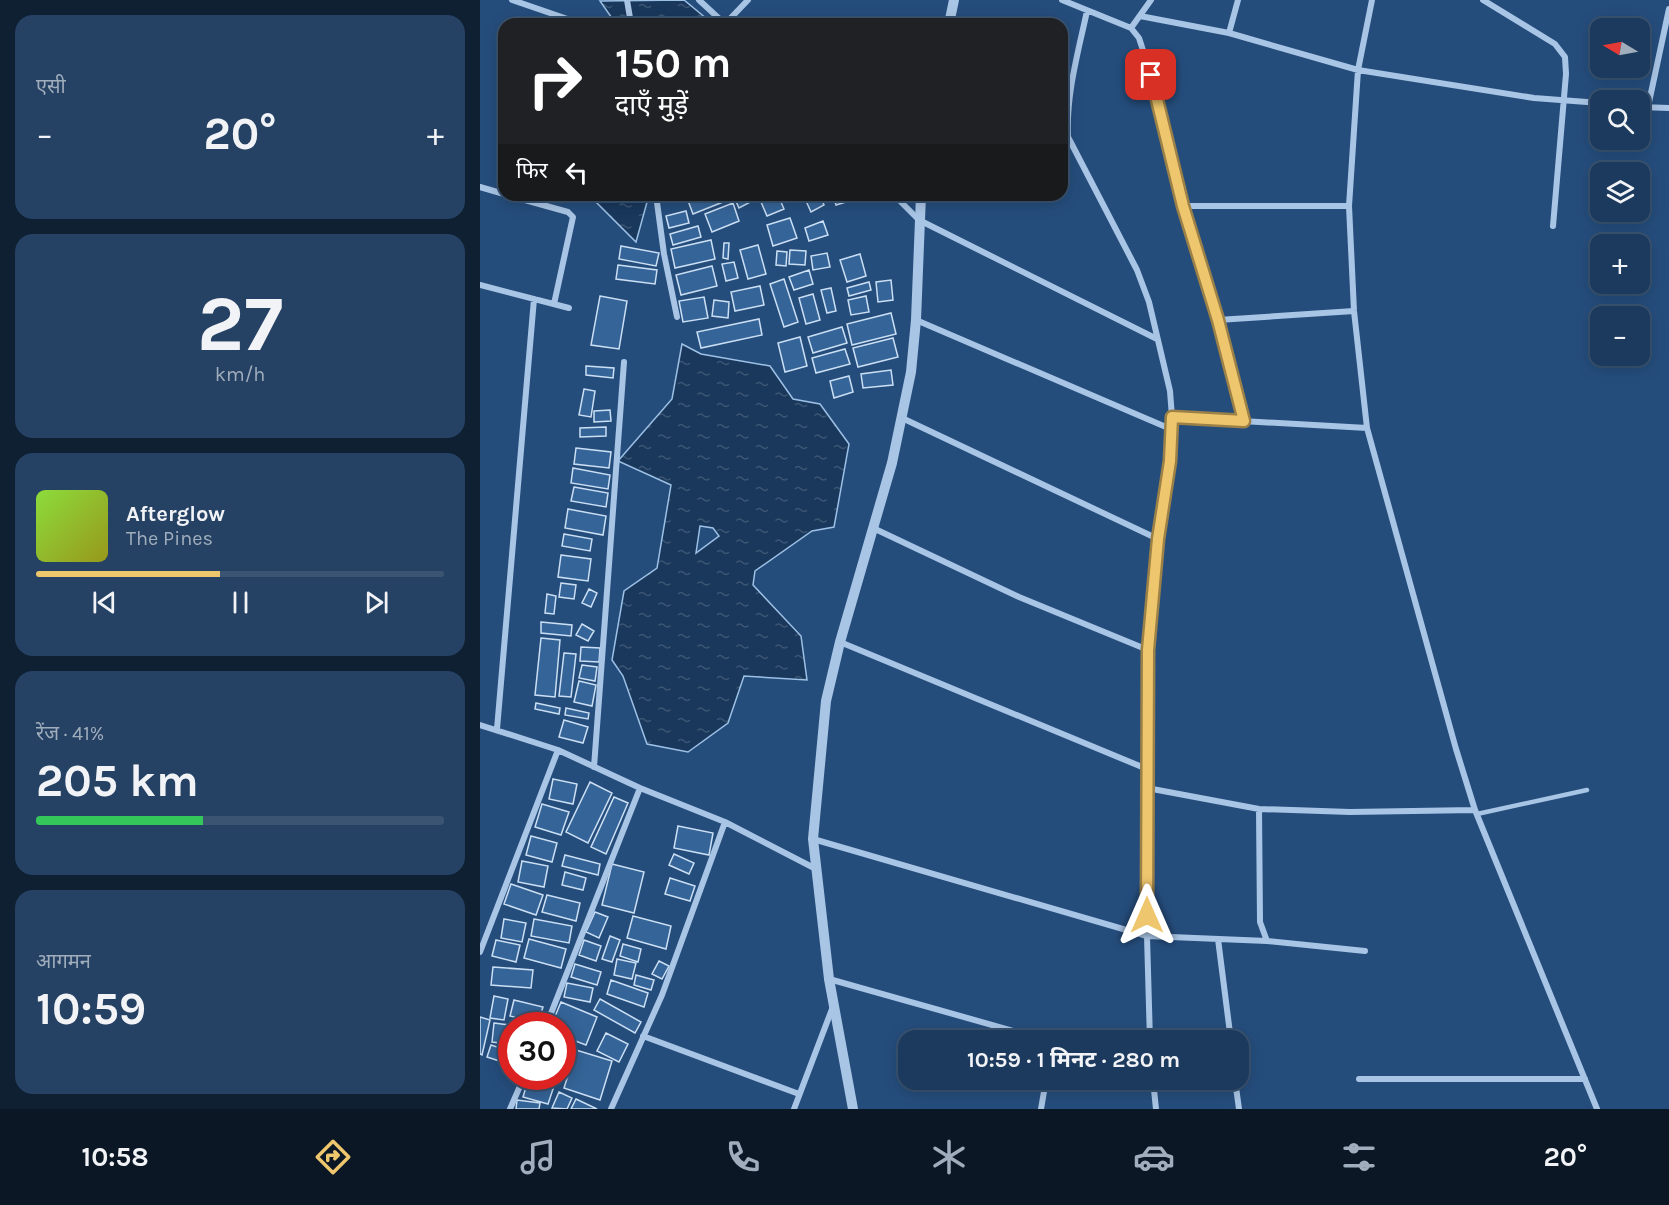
<!DOCTYPE html>
<html lang="hi">
<meta charset="utf-8">
<style>
:root{--surface:#1c3a5d;--page:#254163;--text:#f1f3f6;--muted:#a0adbc;--line:#3a5472;--accent:#eec66d}
body{margin:0;font-family:Karla,"Noto Sans Devanagari",sans-serif;background:var(--page);color:var(--text);height:100vh;display:flex;flex-direction:column;font-size:22px;white-space:nowrap}
*{box-sizing:border-box;margin:0}
p{font-size:20px;color:var(--muted)}
.icon{flex:none;width:33px;height:33px;fill:none;stroke:currentColor;stroke-width:2;stroke-linecap:round;stroke-linejoin:round}
.map{position:relative;flex:1;overflow:hidden}
.panel{display:flex;flex-direction:column;gap:15px;padding:15px;background:#0f2033;width:480px}
.panel>*{flex:none}
.guide{position:absolute;left:18px;top:18px;width:570px;height:183px;border-radius:18px;box-shadow:0 3px 15px #0003,0 0 0 2px var(--line);background:#202124;color:#fff;overflow:hidden}
.needle{width:39px;rotate:280deg}
.tools{position:absolute;left:1110px;top:18px;display:grid;gap:12px}
.tools a{display:grid;place-items:center;width:60px;height:60px;border-radius:12px;background:var(--surface);box-shadow:0 3px 15px #0003,0 0 0 2px var(--line);font-size:30px}
.speed{position:absolute;left:18px;top:1012px;display:flex;gap:12px;font-size:30px;font-weight:700;text-align:center}
.speed>*{display:grid;place-content:center;width:78px;height:78px;border-radius:50%;background:var(--surface);box-shadow:0 3px 15px #0003,0 0 0 2px var(--line);line-height:1}
.speed .limit{border:9px solid #d22;background:#fff;color:#111}
.pin{position:absolute;display:grid;place-items:center;width:51px;height:51px;color:#fff;margin:-26px;border-radius:12px;box-shadow:0 3px 9px #0006}
.me{position:absolute;width:66px;margin:-33px;rotate:0deg;stroke-linejoin:round;filter:drop-shadow(0 0 4px #0008)}
.turn{display:flex;align-items:center;gap:21px;height:126px;padding:0 18px;font-size:27px}
.turn .icon{width:78px;height:78px;stroke-width:2.5}
.turn b{display:block;font-size:42px;line-height:51px}
.then{display:flex;align-items:center;height:57px;padding:0 18px;background:#0003;gap:12px;font-size:22px}
.big{font-size:45px;font-weight:700;line-height:1.1}
.panel .tile{flex:1;display:flex;flex-direction:column;justify-content:center;gap:9px;min-width:0;padding:0 21px;border-radius:18px;background:var(--page)}
.panel .dial{align-items:center;gap:0}
.dial b{font-size:78px;line-height:1}
.song{display:flex;align-items:center;gap:18px}
.cover{width:72px;height:72px;border-radius:9px;background:linear-gradient(135deg,hsl(90 70% 55%),hsl(60 70% 35%))}
.played{height:6px;border-radius:3px;background:linear-gradient(90deg,var(--accent) 45%,var(--line) 45%)}
.keys{display:flex;justify-content:space-around;direction:ltr}
.heat{display:flex;justify-content:space-between;align-items:center;font-size:33px;direction:ltr}
.charge{height:9px;border-radius:4px;background:linear-gradient(90deg,#34c759 41%,var(--line) 0)}
.trip{position:absolute;left:418px;top:1030px;width:351px;height:60px;border-radius:18px;background:var(--surface);box-shadow:0 3px 15px #0003,0 0 0 2px var(--line);font-weight:700;line-height:60px;text-align:center}
.tabs{display:flex;height:96px;justify-content:space-around;align-items:center;background:#0b1725;color:var(--muted)}
.tabs .icon{width:42px;height:42px}
.tabs .current{color:var(--accent)}
.tabs b{font-size:27px;color:var(--text)}
main{display:flex;flex:1;min-height:0}
.map>svg:first-child{display:block}
.water{fill:url(#water-ripples);stroke:#9dc0e5;stroke-width:1.5;fill-rule:evenodd}
.building{fill:#356498;stroke:#cbdff4;stroke-width:1.5}
.lines{fill:none;stroke-linecap:round;stroke-linejoin:round}
.service{stroke:#a9c5e5;stroke-width:4.5}
.minor{stroke:#a9c5e5;stroke-width:6}
.tertiary{stroke:#a9c5e5;stroke-width:10}
.route-casing{stroke:#9b8147;stroke-width:15}
.route{stroke:#eec66d;stroke-width:10}
</style>
<main>
<section class="panel">
<div class="tile"><p>एसी</p>
<div class="heat"><a>−</a><b class="big">20°</b><a>+</a></div>
</div>
<div class="tile dial"><b>27</b><p>km/h</p></div>
<div class="tile">
<div class="song"><i class="cover"></i><div><b>Afterglow</b><p>The Pines</p></div></div>
<div class="played"></div>
<div class="keys"><svg class="icon" aria-label="previous" viewBox="0 0 24 24"><path d="M18 5L8 12l10 7zM5 5v14"/></svg><svg class="icon" aria-label="pause" viewBox="0 0 24 24"><path d="M8 5v14M16 5v14"/></svg><svg class="icon" aria-label="next" viewBox="0 0 24 24"><path d="M6 5l10 7-10 7zM19 5v14"/></svg></div>
</div>
<div class="tile"><p>रेंज · 41%</p><b class="big">205 km</b><div class="charge"></div></div>
<div class="tile"><p>आगमन</p><b class="big">10:59</b></div>
</section>
<div class="map">
<svg width="1189" height="1109" viewBox="0 0 1189 1109">
<defs>
<pattern id="water-ripples" width="26" height="14" patternUnits="userSpaceOnUse" patternTransform="scale(1.5)"><rect width="26" height="14" fill="#19385c"/><path d="M2 4q2-2 4 0t4 0M15 11q2-2 4 0t4 0" fill="none" stroke="#3c5674"/></pattern>
</defs>
<rect width="100%" height="100%" fill="#254d7c"/>
<path class="water" d="M204 0 233 24H136L120 1Z
M112 195H169L156 242 113 199Z
M202 344 221 354 290 366 313 399 340 404 369 444 354 527 332 531 275 571 273 585 321 636 327 680 264 676 248 723 208 752 167 744 143 676 132 660 144 591 177 568 191 485 138 461 192 399ZM220 526 233 528 239 536 216 553Z"/>
<path class="building" d="M214 195H240L243 202 213 214 207 198Z
M253 195H279L280 197 259 208Z
M298 195 304 209 287 216 281 202Z
M340 195 344 205 331 212 326 201Z
M353 195H389L356 205Z
M253 203 259 221 232 232 225 214Z
M206 211 209 223 189 228 186 216Z
M310 218 317 238 293 246 287 225Z
M343 221 348 235 329 241 325 228Z
M218 226 221 237 193 245 190 234Z
M231 240 235 259 195 268 191 249Z
M244 243H249L248 259 243 258Z
M278 245 286 274 268 279 260 250Z
M141 246 179 253 176 266 139 259Z
M310 250 326 251 325 265 309 264Z
M297 251 307 252 306 266 296 265Z
M347 253 350 267 333 270 331 256Z
M380 254 386 276 367 282 360 260Z
M254 262 258 278 246 281 242 264Z
M138 265 177 270 175 284 136 279Z
M232 266 237 286 201 295 196 275Z
M329 270 333 284 314 290 309 277Z
M304 279 318 322 304 327 290 284Z
M411 280 413 300 398 302 396 282Z
M389 282 391 290 369 296 367 288Z
M280 286 284 305 255 311 251 292Z
M351 288 356 311 347 313 341 290Z
M333 294 340 320 326 324 319 298Z
M120 296 147 301 139 349 111 345Z
M386 296 389 312 371 315 368 300Z
M224 297 228 318 203 322 199 301Z
M234 300 249 302 248 318 232 316Z
M411 313 416 334 372 345 367 324Z
M279 319 282 335 221 348 217 332Z
M362 327 367 343 333 353 328 337Z
M320 337 327 366 305 372 298 343Z
M413 338 418 357 378 367 373 348Z
M365 349 370 364 336 373 332 358Z
M106 366 134 368 133 378 106 375Z
M411 370 413 385 383 388 381 374Z
M369 376 373 392 354 398 350 381Z
M104 389 115 391 111 417 99 415Z
M130 410 131 421 114 422V411Z
M126 427V436L100 437V428Z
M96 448 131 452 129 468 94 464Z
M93 468 130 475 128 489 91 483Z
M94 487 128 493 126 507 91 501Z
M88 509 126 516 123 535 85 528Z
M84 534 112 539 110 551 82 546Z
M81 555 111 559 108 581 78 577Z
M81 583 96 585 94 599 79 597Z
M109 589 117 593 111 607 102 603Z
M67 594 76 596 74 614 65 613Z
M61 622 92 625 91 636 61 633Z
M102 624 114 631 108 641 96 635Z
M61 638 80 640 75 697 55 695Z
M101 647 120 648 119 662 100 661Z
M84 653 96 654 91 697 79 696Z
M102 665 117 667 115 681 99 678Z
M99 681 116 685 112 706 94 702Z
M56 703 80 708 79 714 55 709Z
M86 708 109 713 108 719 85 715Z
M84 720 108 727 103 743 79 737Z
M73 779 97 784 93 804 69 799Z
M110 782 132 793 108 843 86 832Z
M134 797 148 803 126 854 111 847Z
M62 804 89 812 81 835 55 827Z
M198 826 233 833 229 855 194 848Z
M51 836 77 843 72 862 46 855Z
M194 854 214 863 209 874 189 865Z
M85 855 120 864 118 875 82 866Z
M42 861 68 866 64 887 38 882Z
M132 864 164 872 154 913 122 905Z
M85 872 106 878 103 890 82 885Z
M190 878 215 886 210 901 185 894Z
M31 884 63 895 56 915 24 904Z
M67 895 100 903 96 921 62 912Z
M115 912 128 917 119 938 106 932Z
M153 916 191 926 186 949 147 938Z
M24 919 46 923 42 942 21 938Z
M54 919 92 926 89 943 51 936Z
M130 936 140 940 132 962 122 959Z
M49 939 86 949 81 968 44 958Z
M16 940 40 945 36 962 12 956Z
M104 940 121 946 116 961 99 955Z
M143 944 161 949 158 962 140 956Z
M137 959 156 963 152 979 134 975Z
M179 961 189 966 182 979 172 974Z
M95 964 121 972 117 985 91 977Z
M13 967 53 970 51 988 11 985Z
M156 975 174 980 171 990 154 985Z
M131 980 168 993 164 1007 127 994Z
M87 983 113 988 110 1002 84 997Z
M14 996 28 999 24 1020 10 1018Z
M120 999 161 1022 155 1033 114 1010Z
M34 1000 63 1007 58 1023 30 1016Z
M81 1002 117 1017 106 1045 82 1036V1026H71Z
M0 1017 10 1020 2 1055 0 1054Z
M14 1023 29 1025 27 1044 12 1042Z
M126 1033 148 1044 139 1062 117 1051Z
M11 1045 32 1052V1065L7 1057Z
M96 1050 132 1061 120 1100 84 1088Z
M49 1077H56L75 1083 68 1104 43 1097Z
M79 1092 92 1098 87 1109 72 1108Z
M96 1099 117 1109H91Z
M37 1100 60 1103 59 1109H36Z"/>
<g class="lines">
<path class="service" d="M997 814 1107 790"/>
<path class="minor" d="M32 0 102 24
M147 0 151 24
M219 0 245 24
M582 0 651 28 659 38 671 75 703 206 738 320 764 421
M892 0 878 70 869 206 874 311 887 428 976 749 995 810 1117 1109
M1003 0 1075 44 1085 57 1086 74 1073 226
M607 11C598 53 586 94 588 137L657 270 669 302 690 391 693 430 690 461 678 539 668 650 667 936 670 1041
M660 16 749 33 878 70 1054 98 1120 103
M245 24 268 0
M651 28 671 0
M749 33 758 0
M1160 107 1189 108
M1168 107 1189 9
M0 187 24 194
M27 195 88 212 93 217 74 304
M176 195 184 254 197 317
M414 195 439 220 677 339
M703 206H869
M0 285 89 308
M436 320 693 430
M738 320 874 311
M692 417 887 428
M422 418 678 539
M393 528 539 597 668 650
M360 642 667 769
M0 725 78 750 160 788 245 822 336 869
M17 729 54 299
M114 767 144 362
M667 788 779 809 870 812 995 810
M779 809 780 922 787 941
M333 839 667 936 787 941 885 951
M738 939 751 1041
M0 952 78 750
M349 979 569 1041
M66 1026 160 788
M163 1036 319 1094
M879 1079H1105
M673 1080 676 1109
M755 1080 759 1109
M30 1109 44 1077
M131 1109 182 995 245 822
M314 1109 352 1009
M561 1109 566 1080"/>
<path class="tertiary" d="M469 24 474 0
M373 1109 349 979 333 839 346 701 360 642 412 463 431 372 436 320 441 195"/>
</g>
<g class="lines">
<g class="route-casing">
<path id="route" d="M667 915 668 650 678 539 690 461 692 417 764 421 738 320 703 206 671 75"/>
</g>
<use href="#route" class="route"/>
</g>
</svg>
<div class="tools">
<a><svg class="needle" viewBox="-14 -14 28 28"><path d="M0-13l5 13h-10z" fill="#e53935"/><path d="M0 13l5-13h-10z" fill="#a0adbc"/></svg></a>
<a><svg class="icon" aria-label="search" viewBox="0 0 24 24"><circle cx="10" cy="10" r="6"/><path d="M15 15l6 6"/></svg></a>
<a><svg class="icon" aria-label="layers" viewBox="0 0 24 24"><path d="M12 4l9 5-9 5-9-5zM3 14l9 5 9-5"/></svg></a>
<a>+</a>
<a>−</a>
</div>
<div class="speed"><div class="limit">30</div></div>
<div class="pin" style="left:671px;top:75px;background:#d93025"><svg class="icon" aria-label="arrive" viewBox="0 0 24 24"><path d="M6 21V4h12l-3 4 3 4H6"/></svg></div>
<svg class="me" style="left:667px;top:915px" viewBox="-20 -20 40 40"><path d="M0-17L14 15 0 8-14 15z" fill="#eec66d" stroke="#fff" stroke-width="4"/></svg>
<div class="trip">10:59 · 1 मिनट · 280 m</div>
<div class="guide">
<div class="turn"><svg class="icon" aria-label="right" viewBox="0 0 24 24"><path d="M7 20v-9h11M14 6l5 5-5 5"/></svg><div><b>150 m</b>दाएँ मुड़ें</div></div>
<div class="then">फिर<svg class="icon" aria-label="left" viewBox="0 0 24 24"><path d="M17 20v-9H6M10 6l-5 5 5 5"/></svg></div>
</div>
</div>
</main>
<nav class="tabs">
<b>10:58</b>
<svg class="icon current" aria-label="directions" viewBox="0 0 24 24"><path d="M12 3l9 9-9 9-9-9zM9 14v-3h6M13 9l2 2-2 2"/></svg>
<svg class="icon" aria-label="music" viewBox="0 0 24 24"><path d="M9 18V5l10-2v13"/><circle cx="6" cy="18" r="3"/><circle cx="16" cy="16" r="3"/></svg>
<svg class="icon" aria-label="phone" viewBox="0 0 24 24"><path d="M5 4h4l2 5-3 2q2 4 5 5l2-3 5 2v4C11 20 4 13 5 4z"/></svg>
<svg class="icon" aria-label="climate" viewBox="0 0 24 24"><path d="M12 3v18M4 7l16 10M4 17L20 7"/></svg>
<svg class="icon" aria-label="car" viewBox="0 0 24 24"><path d="M5 17H2v-5l4-1 3-4h7l3 4 3 1v5h-3M9 17h6M6 11h13"/><circle cx="7" cy="17" r="2"/><circle cx="17" cy="17" r="2"/></svg>
<svg class="icon" aria-label="filters" viewBox="0 0 24 24"><path d="M4 7h16M4 17h16"/><circle cx="9" cy="7" r="2"/><circle cx="15" cy="17" r="2"/></svg>
<b>20°</b>
</nav>
